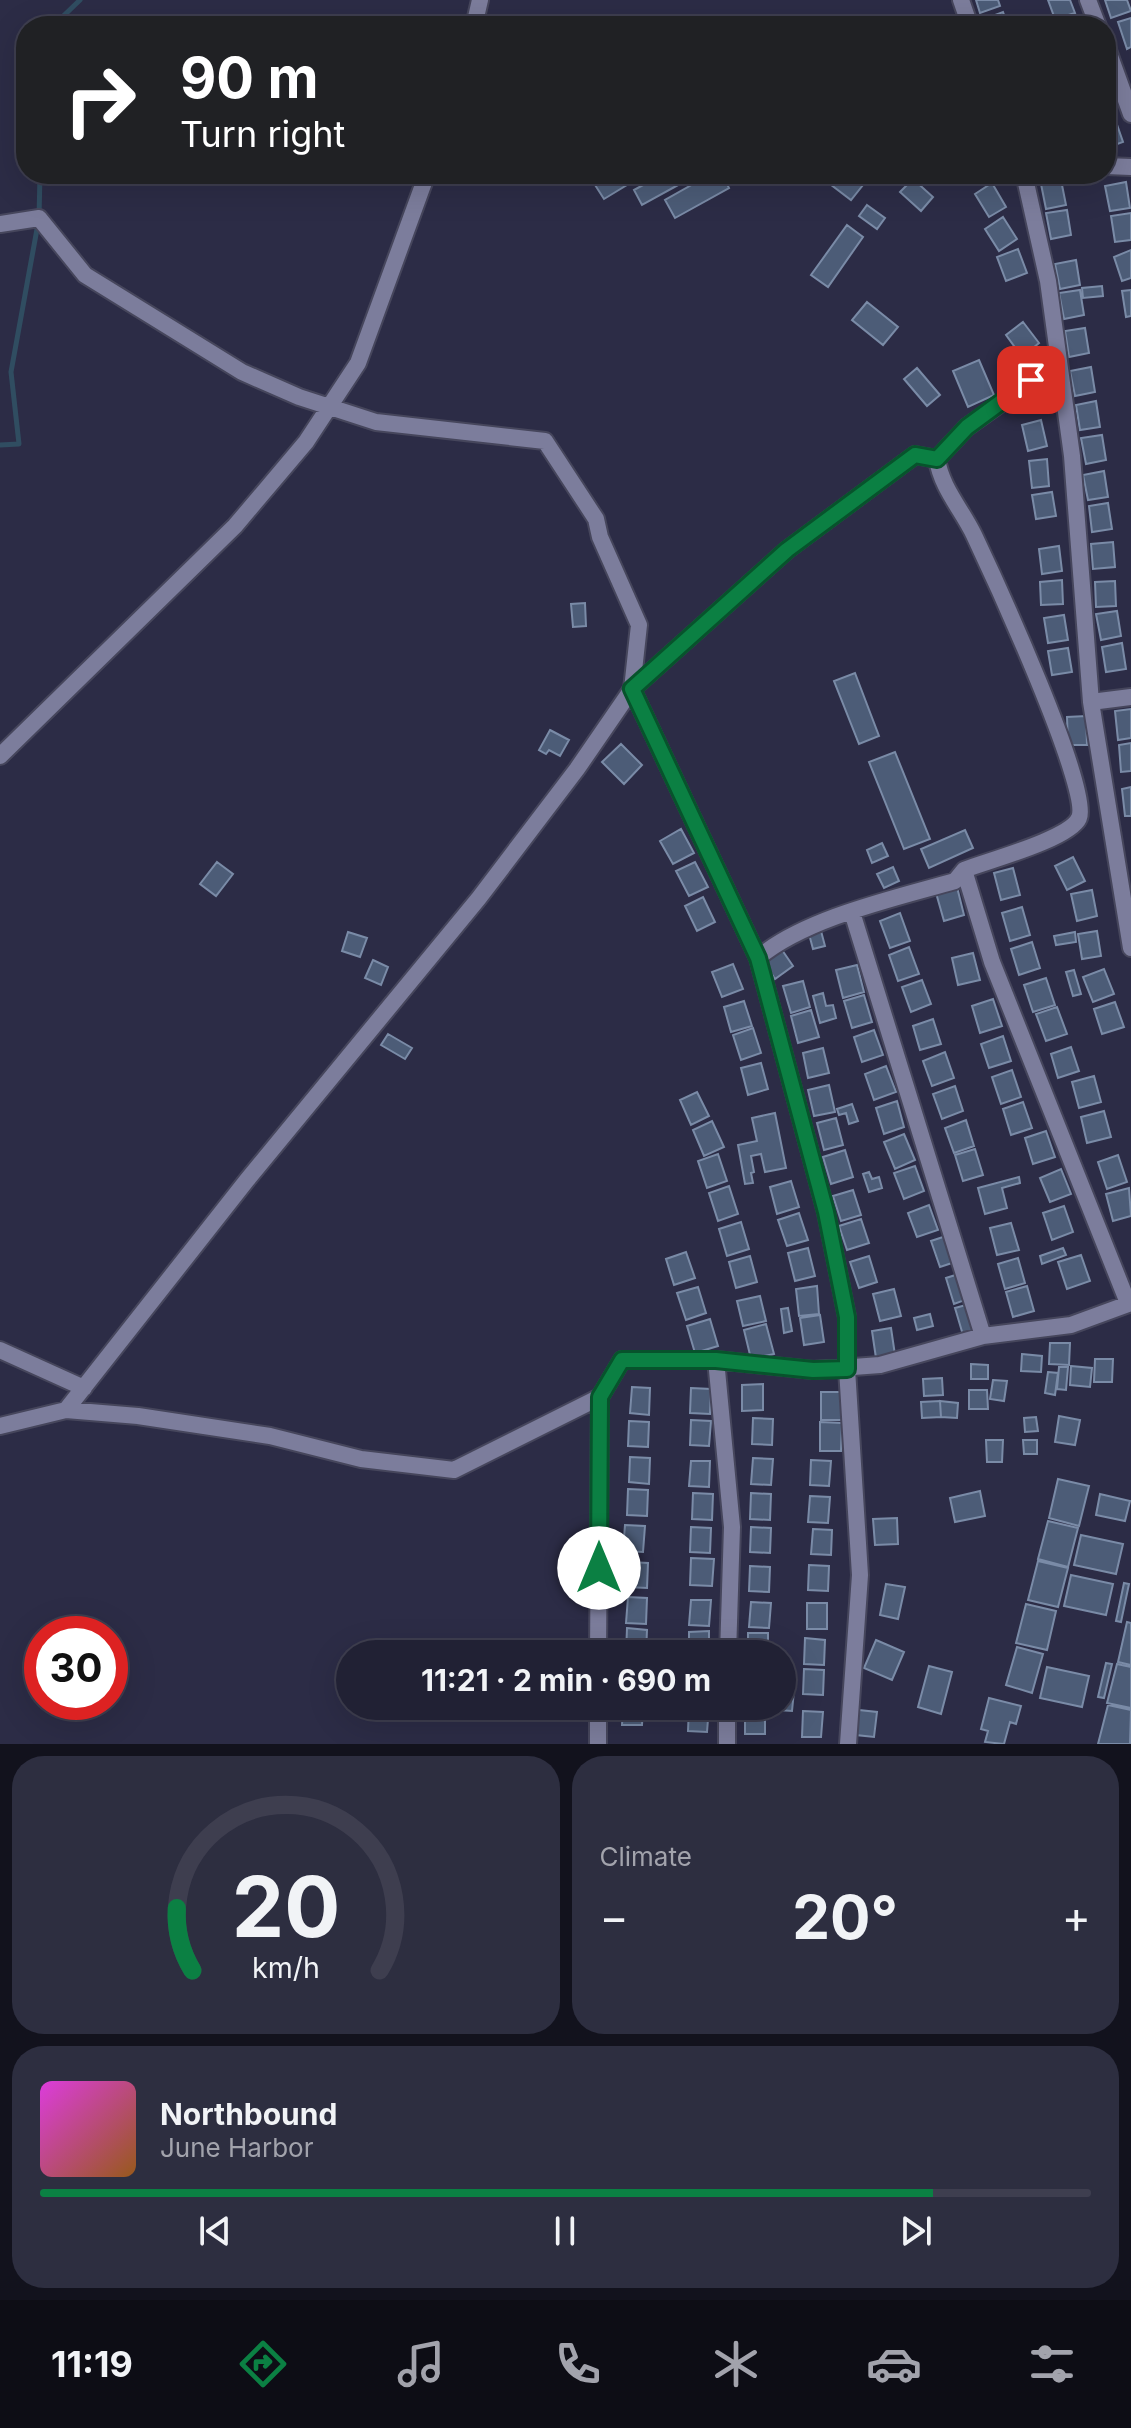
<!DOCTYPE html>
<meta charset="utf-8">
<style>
:root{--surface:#212134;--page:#2d2e40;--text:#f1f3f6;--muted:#a2a3ac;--line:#3e3e4f;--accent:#0b8043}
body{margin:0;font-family:Inter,sans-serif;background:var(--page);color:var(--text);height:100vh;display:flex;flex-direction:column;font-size:30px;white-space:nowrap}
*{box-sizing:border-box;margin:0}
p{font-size:26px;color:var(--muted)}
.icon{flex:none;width:44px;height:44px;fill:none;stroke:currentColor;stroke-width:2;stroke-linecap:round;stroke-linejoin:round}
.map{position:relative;height:1744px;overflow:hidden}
.details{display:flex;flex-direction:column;gap:12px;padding:12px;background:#12121d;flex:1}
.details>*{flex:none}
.guide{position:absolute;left:16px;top:16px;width:1100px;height:168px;border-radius:32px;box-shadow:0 8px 32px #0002,0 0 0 2px var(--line);background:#202124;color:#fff;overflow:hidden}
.speed{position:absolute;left:24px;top:1616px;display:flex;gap:16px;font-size:40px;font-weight:700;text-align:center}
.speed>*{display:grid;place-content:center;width:104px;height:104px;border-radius:50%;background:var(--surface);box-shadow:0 8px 32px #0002,0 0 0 2px var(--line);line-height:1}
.speed .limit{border:12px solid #d22;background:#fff;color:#111}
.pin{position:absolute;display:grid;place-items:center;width:68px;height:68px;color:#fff;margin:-34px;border-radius:16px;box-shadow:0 4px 12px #0006}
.me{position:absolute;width:88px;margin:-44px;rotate:0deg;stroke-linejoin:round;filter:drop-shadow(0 0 6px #0008)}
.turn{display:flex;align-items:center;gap:28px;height:168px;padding:0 32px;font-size:36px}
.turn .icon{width:104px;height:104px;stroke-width:2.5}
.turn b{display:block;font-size:56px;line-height:68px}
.big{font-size:60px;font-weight:700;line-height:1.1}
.details .widget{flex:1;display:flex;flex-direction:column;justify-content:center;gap:12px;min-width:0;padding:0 28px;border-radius:32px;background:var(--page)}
.details .dial{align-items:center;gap:0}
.dial svg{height:208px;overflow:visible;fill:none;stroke:var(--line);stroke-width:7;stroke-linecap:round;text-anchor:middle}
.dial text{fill:var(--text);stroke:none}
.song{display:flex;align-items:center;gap:24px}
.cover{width:96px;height:96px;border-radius:12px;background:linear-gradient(135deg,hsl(300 70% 55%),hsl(30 70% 35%))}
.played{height:8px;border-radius:4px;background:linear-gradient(90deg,var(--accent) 85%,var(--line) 85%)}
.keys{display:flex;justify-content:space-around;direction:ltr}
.heat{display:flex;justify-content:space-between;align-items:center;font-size:44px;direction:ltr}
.details .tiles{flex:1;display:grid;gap:12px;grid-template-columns:1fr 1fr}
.widget:last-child{grid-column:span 2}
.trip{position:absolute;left:336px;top:1640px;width:460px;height:80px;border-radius:40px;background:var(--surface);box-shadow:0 8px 32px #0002,0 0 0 2px var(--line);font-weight:700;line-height:80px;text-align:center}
.dock{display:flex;height:128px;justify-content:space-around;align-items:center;background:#0d0d15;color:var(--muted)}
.dock .icon{width:56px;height:56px}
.dock .selected{color:var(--accent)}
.dock b{font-size:36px;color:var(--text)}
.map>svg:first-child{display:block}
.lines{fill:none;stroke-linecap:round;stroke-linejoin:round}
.stream{stroke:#304d61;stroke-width:5}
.building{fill:#4c5c77;stroke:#7a8ba7;stroke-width:2}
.minor-casing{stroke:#46465c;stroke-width:20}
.minor{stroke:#7c7d9c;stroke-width:16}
.route-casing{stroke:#07532c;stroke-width:20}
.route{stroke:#0b8043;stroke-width:14}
</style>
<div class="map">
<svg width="1131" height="1744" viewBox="0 0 1131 1744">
<rect width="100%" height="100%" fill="#2c2c46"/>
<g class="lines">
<path class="stream" d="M53 26 80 0
M0 445 19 444 11 372 39 218 40 174"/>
</g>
<path class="building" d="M976 0H998L1000 6 980 13Z
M1048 0H1070L1075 13 1055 19Z
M1105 0H1127L1131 11 1111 18Z
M1003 12 1008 26H986L984 19Z
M1131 18V47L1127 49 1118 22Z
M1114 116 1123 142 1106 148V119Z
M588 174H645L604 199Z
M663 174H675L680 184 642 205 634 190Z
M711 174H722L729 188 675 218 665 200Z
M849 174 863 185 851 200 818 175Z
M913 179 933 197 921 211 900 192Z
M1061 180 1066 205 1046 209 1041 184Z
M1126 182 1130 208 1110 211 1105 186Z
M992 183 1006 207 989 217 975 194Z
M867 205 885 218 877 229 859 216Z
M1067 210 1071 235 1051 239 1046 213Z
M1131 213V240L1115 242 1111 216Z
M1003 217 1017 239 999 251 985 229Z
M847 225 863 237 828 287 811 275Z
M1018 249 1027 273 1006 281 997 257Z
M1131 250V278L1122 281 1114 257Z
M1076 260 1080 285 1060 289 1055 264Z
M1102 286 1103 296 1083 298 1082 288Z
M1080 290 1084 315 1064 319 1059 293Z
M1131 290V316L1126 317 1122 291Z
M867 302 898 327 883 345 852 320Z
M1023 322 1039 343 1022 357 1006 335Z
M1085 328 1089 353 1069 357 1065 331Z
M979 360 994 395 968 407 953 371Z
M1091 367 1095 392 1075 396 1070 371Z
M917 368 940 395 927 406 904 379Z
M1096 401 1100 427 1080 430 1076 405Z
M1041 420 1047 446 1028 451 1022 425Z
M1102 435 1106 460 1086 464 1081 438Z
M1047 459 1049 486 1032 488 1029 461Z
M1104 471 1108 497 1088 500 1083 475Z
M1052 492 1056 516 1036 519 1032 495Z
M1108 503 1112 529 1092 532 1089 506Z
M1113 542 1115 567 1093 569 1091 544Z
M1059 546 1062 571 1042 574 1039 549Z
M1062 580 1063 604 1041 605 1040 582Z
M1115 581 1116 606 1096 607 1095 582Z
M585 603 586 626 573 627 571 604Z
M1117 611 1121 636 1101 640 1096 614Z
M1064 615 1068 640 1048 643 1044 618Z
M1122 643 1126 669 1106 672 1102 647Z
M1068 648 1072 672 1052 675 1048 651Z
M855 673 879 736 859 744 834 681Z
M1131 709V738L1118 740 1115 711Z
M1086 716 1087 745H1068L1067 717Z
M550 730 569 740 560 756 549 750 546 754 539 750Z
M1131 743V771L1121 772 1119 745Z
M621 744 642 765 624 784 602 762Z
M895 752 930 839 904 849 869 762Z
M1131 787V816H1125L1122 789Z
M681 829 694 853 673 864 660 841Z
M965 830 973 848 929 868 921 849Z
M882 843 888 856 872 863 867 850Z
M1073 857 1085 881 1067 890 1055 866Z
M217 862 233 874 216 896 200 884Z
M695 862 708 887 689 896 676 871Z
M893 867 899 881 884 888 877 874Z
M1013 868 1020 895 1001 900 994 873Z
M957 887 964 915 944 921 936 893Z
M1092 890 1097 916 1077 921 1071 894Z
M703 897 715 922 697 931 685 906Z
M1022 907 1030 935 1010 941 1002 913Z
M900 913 910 941 890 948 880 921Z
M821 931 825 946 813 949 809 934Z
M1097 931 1101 956 1082 959 1078 934Z
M348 932 367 938 360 957 342 951Z
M1075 932 1076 942 1056 945 1054 936Z
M1032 942 1040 968 1019 975 1011 949Z
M780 947 793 966 775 979 762 959Z
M909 947 919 974 898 981 889 955Z
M973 953 980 980 958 985 952 958Z
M373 960 388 967 381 985 365 978Z
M733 964 743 989 722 997 712 972Z
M857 965 864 992 843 998 836 970Z
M1104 969 1114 994 1093 1002 1083 977Z
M1074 970 1081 994 1073 996 1066 972Z
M1046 978 1055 1005 1033 1012 1024 985Z
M922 980 931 1004 911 1012 902 987Z
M803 981 810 1007 791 1013 783 986Z
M823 993 826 1006 833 1005 836 1018 820 1023 813 996Z
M864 995 872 1022 852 1028 844 1001Z
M993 999 1002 1026 980 1033 972 1006Z
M744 1001 752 1026 731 1032 724 1007Z
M1115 1002 1124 1027 1102 1034 1094 1009Z
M1057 1007 1067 1034 1046 1041 1036 1014Z
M811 1010 819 1037 798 1043 791 1016Z
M933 1019 941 1044 920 1050 913 1026Z
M753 1028 761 1053 741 1060 733 1035Z
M874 1030 883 1055 862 1062 854 1037Z
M388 1034 412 1048 405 1059 381 1045Z
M1003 1036 1011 1061 989 1068 981 1044Z
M1071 1047 1079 1071 1058 1078 1051 1054Z
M823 1048 829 1073 808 1078 803 1053Z
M945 1052 954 1078 932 1086 923 1061Z
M761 1063 768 1089 748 1095 741 1068Z
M886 1066 896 1092 874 1100 865 1074Z
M1012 1070 1021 1097 1001 1104 992 1077Z
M1094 1076 1101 1102 1079 1108 1072 1082Z
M829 1085 835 1112 814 1116 808 1090Z
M955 1086 963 1111 942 1119 933 1094Z
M697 1092 709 1116 691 1125 680 1100Z
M897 1101 904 1127 884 1134 876 1108Z
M1023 1102 1032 1128 1011 1135 1003 1109Z
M852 1104 858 1121 849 1124 846 1113 839 1115 837 1109Z
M1104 1111 1111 1137 1087 1143 1081 1117Z
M775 1113 786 1168 765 1172 761 1154 751 1156 754 1172 751 1173 753 1183 745 1184 738 1145 757 1141 752 1118Z
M836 1118 843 1145 824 1150 817 1123Z
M966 1120 974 1146 954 1153 945 1128Z
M712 1121 724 1147 704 1156 693 1130Z
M1046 1131 1055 1157 1033 1164 1025 1138Z
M904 1134 915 1160 895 1169 884 1142Z
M975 1149 983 1175 963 1181 955 1155Z
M845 1150 853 1177 831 1184 823 1157Z
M718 1154 727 1181 707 1188 698 1161Z
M1118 1155 1127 1182 1107 1189 1098 1162Z
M915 1166 924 1191 904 1199 894 1173Z
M1061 1169 1071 1194 1050 1202 1040 1178Z
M869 1172 872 1179 879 1177 882 1188 869 1192 863 1174Z
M1019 1177 1020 1183 1002 1188 1007 1208 985 1214 978 1188Z
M791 1181 799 1207 777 1214 770 1187Z
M729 1186 738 1214 718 1221 709 1193Z
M1129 1188 1131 1216 1113 1221 1106 1194Z
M853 1190 861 1215 841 1221 833 1196Z
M929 1205 938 1230 917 1237 908 1213Z
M1064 1206 1073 1232 1052 1240 1043 1213Z
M799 1213 808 1240 787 1246 778 1220Z
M861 1219 869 1243 847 1250 839 1226Z
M741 1222 749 1249 727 1256 719 1229Z
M1011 1223 1019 1250 997 1255 990 1228Z
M952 1234 961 1260 940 1267 931 1241Z
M808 1248 815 1276 795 1281 788 1253Z
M1063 1248 1066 1255 1042 1264 1040 1256Z
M686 1252 695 1278 674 1285 666 1259Z
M1081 1255 1090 1281 1067 1289 1058 1262Z
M750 1256 757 1282 736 1288 729 1262Z
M869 1256 877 1282 859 1288 850 1262Z
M1018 1258 1025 1283 1005 1289 998 1264Z
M968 1271 976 1296 954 1304 946 1278Z
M817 1286 819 1314 799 1316 796 1289Z
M1027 1286 1034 1311 1013 1317 1006 1292Z
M698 1287 706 1313 686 1320 677 1293Z
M894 1289 901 1316 880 1321 873 1294Z
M760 1296 766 1321 743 1326 737 1301Z
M977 1302 984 1328 963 1335 955 1308Z
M788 1308 792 1331 784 1333 781 1309Z
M930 1314 933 1326 917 1330 914 1318Z
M820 1315 824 1342 804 1345 800 1318Z
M710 1319 718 1346 695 1353 687 1326Z
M766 1324 774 1354 751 1359 744 1330Z
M891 1328 895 1355 876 1358 872 1331Z
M1050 1343H1070L1069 1365 1049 1364Z
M1022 1354 1042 1356 1041 1372 1021 1371Z
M1095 1359H1113L1112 1382H1094Z
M971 1364 988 1365V1379H971Z
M1071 1366 1092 1368 1090 1387 1070 1385Z
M1059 1367H1068L1066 1390 1057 1389Z
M1048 1372 1058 1373 1055 1395 1045 1393Z
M942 1378 943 1395 924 1396 923 1379Z
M993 1380 1007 1381 1004 1401 990 1399Z
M763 1384V1410L742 1411V1385Z
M632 1387 650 1388 649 1415 630 1413Z
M691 1388 711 1389 710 1414 690 1413Z
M969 1390H987L988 1409H969Z
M821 1392H842V1420H821Z
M940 1401 941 1417 922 1418 921 1402Z
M940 1401 958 1403 957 1418 941 1417Z
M1059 1416 1080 1420 1075 1445 1055 1442Z
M1036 1417 1038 1431 1025 1432 1024 1418Z
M753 1418 773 1419 772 1445 752 1444Z
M691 1420 711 1421 709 1446 690 1445Z
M629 1421 649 1422 648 1447 628 1446Z
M820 1422 842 1423 841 1451H820Z
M986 1440H1003L1002 1462H987Z
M1023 1440H1037V1454H1024Z
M630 1457 650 1458 649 1484 629 1482Z
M753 1458 773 1459 771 1485 751 1484Z
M811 1460 831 1461 829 1486 810 1485Z
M691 1461H710L709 1487 689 1486Z
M1058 1479 1089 1486 1079 1526 1049 1518Z
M628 1489 648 1490 647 1516 627 1515Z
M980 1491 985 1516 955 1522 950 1498Z
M693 1493 713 1494 712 1520 692 1519Z
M751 1493 771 1494 770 1520 750 1519Z
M1100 1494 1130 1501 1125 1521 1096 1515Z
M810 1496 830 1497 828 1523 808 1522Z
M897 1518 898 1544 875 1545 873 1519Z
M1048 1521 1078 1528 1068 1567 1038 1559Z
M625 1525 645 1526 643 1552 623 1551Z
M691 1527 711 1528 710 1553 690 1552Z
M751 1527 771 1528 770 1553 750 1552Z
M813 1529 832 1530 831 1555 811 1554Z
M1081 1535 1123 1544 1116 1574 1074 1565Z
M691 1558 714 1559 712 1586 690 1585Z
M1038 1561 1068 1568 1058 1607 1028 1600Z
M629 1562 648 1563 647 1588 627 1587Z
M809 1565 829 1566 828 1591 808 1590Z
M750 1566 770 1567 769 1592 749 1591Z
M1071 1575 1113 1584 1106 1615 1064 1606Z
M1124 1583 1129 1584 1121 1622 1116 1621Z
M886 1584 905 1587 898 1619 880 1615Z
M628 1597 647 1598 646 1624 626 1623Z
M691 1600H711L709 1626 689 1625Z
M751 1602 771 1603 769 1628 749 1627Z
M807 1603H827V1629H807Z
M1026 1604 1056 1611 1047 1650 1016 1643Z
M1127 1622 1131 1623V1665L1118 1662Z
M627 1628 647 1630 646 1654H626Z
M709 1631V1654H689V1632Z
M748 1633H768V1654H748Z
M805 1638 825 1640 824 1665 804 1664Z
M876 1640 904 1652 892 1680 864 1668Z
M1017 1647 1043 1654 1032 1693 1006 1685Z
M1106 1663 1112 1664 1104 1698 1098 1697Z
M1117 1664 1131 1667V1708L1107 1703Z
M929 1666 952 1672 941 1714 918 1707Z
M1047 1667 1089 1676 1082 1707 1040 1698Z
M804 1669 824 1670 823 1695 803 1694Z
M782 1690 794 1691 792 1711 778 1710V1706H782Z
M989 1698 1021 1706 1016 1724 1010 1722 1004 1744 985 1742 988 1731 981 1729Z
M1108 1705 1131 1710 1130 1744H1098Z
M623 1706H643L642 1725H622Z
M689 1706H709L707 1732 688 1731Z
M765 1708V1734H745V1709Z
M859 1710 877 1712 874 1737 856 1735Z
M803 1711 823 1712 821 1737H802Z"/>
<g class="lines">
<g class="minor-casing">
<path id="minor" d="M961 0 970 26
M1088 0 1098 26
M474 26 480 0
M1106 45 1131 114
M1106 166 1131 167
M1024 174 1048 281 1072 456 1091 702 1131 948
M0 224 39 218 85 275 242 372 299 397 376 422 545 441 596 519 600 537 639 625 632 689 577 769 479 898 247 1180 66 1410
M1091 702 1131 697
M0 756 235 526 306 442 358 363 427 174
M964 870 992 962 1128 1303
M852 912 983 1336
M758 958 632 689 787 550 915 455 937 459
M0 1350 84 1388
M716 1360 732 1527 728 1654
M0 1426 66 1410 138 1416 270 1436 361 1459 454 1470 600 1397
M598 1654 600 1397 622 1360H716L813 1370 880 1365 983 1336 1071 1325 1131 1303
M598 1744V1706
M727 1744V1706
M848 1744 860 1575 847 1369V1317L826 1212 758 958C805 918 896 898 955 881L964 870C987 861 1070 839 1079 818 1092 790 992 573 974 535 962 510 941 487 937 459L967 427 1059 362"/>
</g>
<use href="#minor" class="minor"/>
</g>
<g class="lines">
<g class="route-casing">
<path id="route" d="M599 1568 600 1397 622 1360H716L813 1370 847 1369V1317L826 1212 758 958 632 689 787 550 915 455 937 459 967 427 1031 380"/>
</g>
<use href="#route" class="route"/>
</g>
</svg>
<div class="speed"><div class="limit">30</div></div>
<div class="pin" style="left:1031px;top:380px;background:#d93025"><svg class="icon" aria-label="arrive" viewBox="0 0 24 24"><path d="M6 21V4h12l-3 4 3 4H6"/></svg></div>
<svg class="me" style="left:599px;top:1568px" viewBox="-20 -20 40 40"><circle r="19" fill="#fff"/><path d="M0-13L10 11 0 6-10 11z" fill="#0b8043"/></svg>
<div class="trip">11:21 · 2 min · 690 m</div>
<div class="guide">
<div class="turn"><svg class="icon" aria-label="right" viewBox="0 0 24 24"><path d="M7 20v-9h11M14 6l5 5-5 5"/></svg><div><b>90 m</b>Turn right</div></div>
</div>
</div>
<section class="details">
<div class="tiles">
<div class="widget dial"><svg viewBox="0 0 100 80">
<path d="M14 69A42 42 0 1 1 86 69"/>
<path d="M14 69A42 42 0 0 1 8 45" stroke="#0b8043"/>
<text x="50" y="56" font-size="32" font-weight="700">20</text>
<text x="50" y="72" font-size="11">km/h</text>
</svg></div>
<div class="widget"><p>Climate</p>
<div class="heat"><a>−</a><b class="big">20°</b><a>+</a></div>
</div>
<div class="widget">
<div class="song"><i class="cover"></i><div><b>Northbound</b><p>June Harbor</p></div></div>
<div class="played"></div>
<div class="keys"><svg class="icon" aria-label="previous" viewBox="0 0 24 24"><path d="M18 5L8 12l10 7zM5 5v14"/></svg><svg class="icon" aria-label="pause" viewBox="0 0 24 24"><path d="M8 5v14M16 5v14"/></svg><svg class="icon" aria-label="next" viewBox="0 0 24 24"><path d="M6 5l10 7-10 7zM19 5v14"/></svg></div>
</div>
</div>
</section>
<nav class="dock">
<b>11:19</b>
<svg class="icon selected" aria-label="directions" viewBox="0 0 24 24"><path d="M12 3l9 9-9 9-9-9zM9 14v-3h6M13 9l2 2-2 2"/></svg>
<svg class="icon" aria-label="music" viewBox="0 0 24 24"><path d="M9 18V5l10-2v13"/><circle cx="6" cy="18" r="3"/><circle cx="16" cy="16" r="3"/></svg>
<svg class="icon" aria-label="phone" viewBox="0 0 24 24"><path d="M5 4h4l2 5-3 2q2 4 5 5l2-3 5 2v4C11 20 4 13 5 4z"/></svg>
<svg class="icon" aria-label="climate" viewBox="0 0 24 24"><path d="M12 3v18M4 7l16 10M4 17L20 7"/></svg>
<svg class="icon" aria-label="car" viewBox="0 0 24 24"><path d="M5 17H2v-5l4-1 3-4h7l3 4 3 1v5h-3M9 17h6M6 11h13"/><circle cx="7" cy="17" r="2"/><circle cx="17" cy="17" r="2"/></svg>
<svg class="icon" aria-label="filters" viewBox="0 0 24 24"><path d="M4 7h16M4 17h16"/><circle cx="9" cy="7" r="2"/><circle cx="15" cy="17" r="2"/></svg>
</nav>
